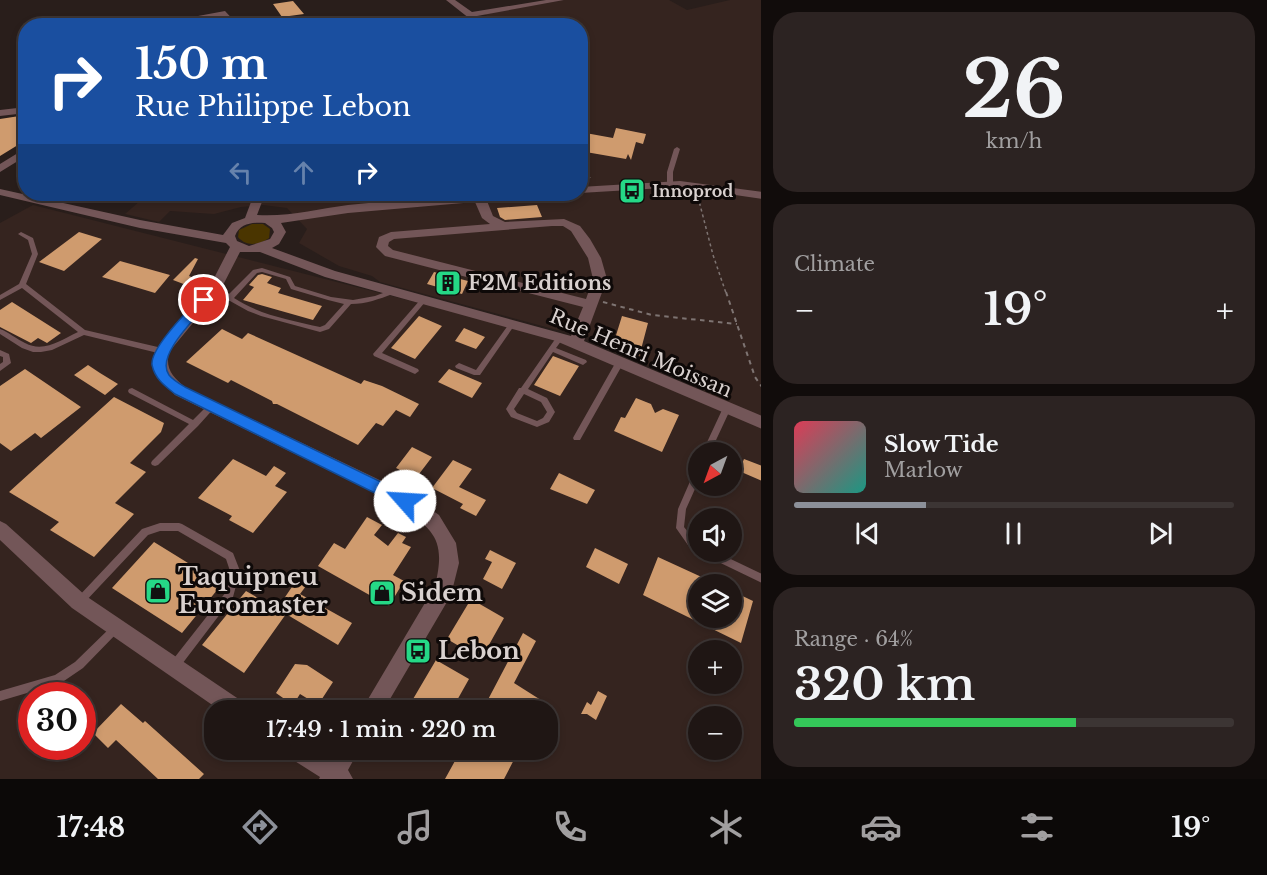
<!DOCTYPE html>
<meta charset="utf-8">
<style>
:root{--surface:#1f1614;--page:#2c2322;--text:#f1f3f6;--muted:#a19fa0;--line:#3c3534;--accent:#8c9099}
body{margin:0;font-family:"Libre Baskerville",serif;background:var(--page);color:var(--text);height:100vh;display:flex;flex-direction:column;font-size:22px;white-space:nowrap}
*{box-sizing:border-box;margin:0}
p{font-size:20px;color:var(--muted)}
.icon{flex:none;width:33px;height:33px;fill:none;stroke:currentColor;stroke-width:2;stroke-linecap:round;stroke-linejoin:round}
.map{position:relative;flex:1;overflow:hidden}
.drawer{display:flex;flex-direction:column;gap:12px;padding:12px;background:#110c0b;width:506px}
.drawer>*{flex:none}
.guide{position:absolute;left:18px;top:18px;width:570px;height:183px;border-radius:24px;box-shadow:0 3px 9px #0003,0 0 0 2px var(--line);background:#1a4fa0;color:#fff;overflow:hidden}
.needle{width:39px;rotate:221deg}
.tools{position:absolute;left:688px;top:442px;display:grid;gap:12px}
.tools a{display:grid;place-items:center;width:54px;height:54px;border-radius:50%;background:var(--surface);box-shadow:0 3px 9px #0003,0 0 0 2px var(--line);font-size:30px}
.speed{position:absolute;left:18px;top:682px;display:flex;gap:12px;font-size:30px;font-weight:700;text-align:center}
.speed>*{display:grid;place-content:center;width:78px;height:78px;border-radius:50%;background:var(--surface);box-shadow:0 3px 9px #0003,0 0 0 2px var(--line);line-height:1}
.speed .limit{border:9px solid #d22;background:#fff;color:#111}
.pin{position:absolute;display:grid;place-items:center;width:51px;height:51px;color:#fff;margin:-26px;border:3px solid #fff;border-radius:50%;box-shadow:0 2px 6px #0007}
.me{position:absolute;width:66px;margin:-33px;rotate:296deg;stroke-linejoin:round;filter:drop-shadow(0 0 4px #0008)}
.turn{display:flex;align-items:center;gap:21px;height:126px;padding:0 18px;font-size:27px}
.turn .icon{width:78px;height:78px;stroke-width:2.5}
.turn b{display:block;font-size:42px;line-height:51px}
.lanes{display:flex;align-items:center;height:57px;padding:0 18px;background:#0003;justify-content:center;gap:30px;direction:ltr}
.lanes .off{opacity:.35}
.big{font-size:45px;font-weight:600;line-height:1.1}
.drawer .widget{flex:1;display:flex;flex-direction:column;justify-content:center;gap:9px;min-width:0;padding:0 21px;border-radius:24px;background:var(--page)}
.drawer .dial{align-items:center;gap:0}
.dial b{font-size:78px;line-height:1}
.song{display:flex;align-items:center;gap:18px}
.cover{width:72px;height:72px;border-radius:9px;background:linear-gradient(135deg,hsl(350 70% 55%),hsl(170 70% 35%))}
.played{height:6px;border-radius:3px;background:linear-gradient(90deg,var(--accent) 30%,var(--line) 30%)}
.keys{display:flex;justify-content:space-around;direction:ltr}
.heat{display:flex;justify-content:space-between;align-items:center;font-size:33px;direction:ltr}
.charge{height:9px;border-radius:4px;background:linear-gradient(90deg,#34c759 64%,var(--line) 0)}
.trip{position:absolute;left:204px;top:700px;width:354px;height:60px;border-radius:24px;background:var(--surface);box-shadow:0 3px 9px #0003,0 0 0 2px var(--line);font-weight:600;line-height:60px;text-align:center}
.menu{display:flex;height:96px;justify-content:space-around;align-items:center;background:#0c0908;color:var(--muted)}
.menu .icon{width:42px;height:42px}
.menu .current{color:var(--accent)}
.menu b{font-size:27px;color:var(--text)}
main{display:flex;flex:1;min-height:0}
.map>svg:first-child{display:block}
.built{fill:#35241f;fill-rule:evenodd}
.green{fill:#4a3500}
.building{fill:#cf9b6e}
.lines{fill:none;stroke-linecap:round;stroke-linejoin:round}
.path-far1{stroke:#7e7472;stroke-width:1.5;stroke-dasharray:3 3;stroke-linecap:butt}
.path{stroke:#7e7472;stroke-width:2;stroke-dasharray:4.5 4.5;stroke-linecap:butt}
.service{fill:#735658;fill-rule:evenodd}
.minor{fill:#735658;fill-rule:evenodd}
.route{fill:#1a73e8;stroke:#114b97;stroke-width:1.5}
.labels{text-anchor:middle;stroke-width:6;stroke-linejoin:round;paint-order:stroke}
.far-poi-label{font-size:16px;font-weight:bold;fill:#d9d1cf;stroke:#0e0908;text-anchor:start}
.poi-label{font-size:20px;font-weight:bold;fill:#d9d1cf;stroke:#0e0908;text-anchor:start}
.street-label{font-size:20px;fill:#d9d1cf;stroke:#0e0908}
.near-poi-label{font-size:24px;font-weight:bold;fill:#d9d1cf;stroke:#0e0908;text-anchor:start}
</style>
<main>
<div class="map">
<svg width="762" height="779" viewBox="0 0 762 779">
<rect width="100%" height="100%" fill="#291e1b"/>
<path class="built" d="M564 0H669L687 10 730 0H761V416L719 401 696 385 595 344 588 336 563 328 557 330 380 282 372 276 339 266 299 243 307 229 287 208 263 205 241 207 214 214 170 211 159 222 125 214 148 194H580V26L496 25 485 14Z
M33 205 546 335 761 420V779H0V223ZM699 453H732V486H699ZM699 519H732V552H699ZM699 585H732V618H699ZM699 651H732V684H699ZM32 696H82V747H32ZM214 711H548V750H214ZM699 717H732V750H699Z"/>
<path class="green" d="M252 224H263L270 229 269 238C259 245 246 247 238 237L239 230Z"/>
<path class="building" d="M293 1 304 14 282 17 273 4Z
M26 115V140L0 156V119Z
M616 128 646 134 643 144 636 142 631 160 628 154 626 159 580 151V132L613 138Z
M537 205 542 217 505 220 500 217 497 208Z
M79 232 102 239 64 271 39 262Z
M195 258 198 259 189 276 208 284 202 291 173 280Z
M120 261 170 275 155 293 102 277Z
M434 272 468 281 462 294 427 284Z
M262 274 272 277 267 283 281 288 278 293 322 306 313 320 243 300 254 287 249 285 258 275Z
M12 302 61 333 47 343 38 338 31 343 0 327V310Z
M419 316 442 326 415 359 391 348Z
M622 316 648 323 639 357 613 345Z
M464 328 485 337 476 349 455 341Z
M222 329 242 339 248 333 361 384 364 380 382 386 419 404 410 417 396 410 383 426 376 423 358 445 277 404H273L272 401 231 380 228 383 186 362Z
M553 356 579 366 560 396 534 385Z
M88 365 100 373 118 384 105 395 74 375Z
M25 369 81 407 41 438 35 433 11 451 0 443V386Z
M449 369 482 383 472 398 438 382Z
M114 397 164 423 161 432 130 463 146 472 115 503 134 514 94 557 50 530 59 522 9 492Z
M636 398 651 404 655 413 663 409 679 415 662 452 614 431 621 417 625 418Z
M412 447 432 457 416 478 396 468Z
M233 459 266 476 274 466 286 473 275 486 287 492 253 533 229 520 232 516 198 498Z
M744 459 762 466V481L739 471Z
M453 460 472 469 459 487 486 500 476 516 460 508 463 504 432 488Z
M559 473 595 490 587 504 550 489Z
M367 517 382 525 374 535 388 546 398 533 406 537 402 543 411 547 393 575 404 581 389 606 318 566 334 543 345 549Z
M154 542 222 584 182 633 112 588Z
M595 548 628 564 619 584 586 567Z
M490 550 516 563 502 589 483 579 492 562 485 559Z
M658 557 719 585H699V618H732V591L753 601 741 643 643 595Z
M302 572 312 578 300 594 352 623 338 645 286 614 244 673 202 645 246 591 277 609Z
M471 599 504 618 481 659 447 639Z
M523 633 536 641 514 683 544 702 539 711H482Z
M436 660 469 679 451 711H406Z
M295 664 307 665 333 682 318 705 300 694 293 705 276 693Z
M598 691 607 696 596 720 587 714H581L587 702 591 705Z
M121 704 143 723 145 721 204 774 199 779H158L116 740 108 748 93 733Z
M461 750H519L504 779H445Z"/>
<g class="lines">
<path class="path-far1" d="M580 167 591 179
M538 197 574 194
M698 197 713 255 726 293"/>
<path class="path" d="M726 292 755 377 762 387
M603 302 652 315 737 324"/>
<path class="service" d="M677 147 680 149 673 172V184L670 186 667 184V172L674 149Z
M21 232 33 238 38 254 26 284 85 330 162 348 166 351 165 353 162 354 84 335 52 350 41 352H33L22 348 0 334V329C9 332 16 339 25 343 44 353 61 340 78 332L22 288 0 300V295L19 284 32 254 28 240 18 234Z
M262 268 290 277 295 286 331 297 353 300 375 296 391 290 394 292 393 294C379 299 366 304 351 304L329 329 320 332 261 316 248 311 230 301H227L226 298 213 286 216 284H218L229 294 253 270ZM262 272 286 279 291 289 328 300 344 304 325 325 320 327C290 320 260 315 234 298L257 273Z
M421 299H423L426 301 382 353 418 369 419 371 415 374 374 356 373 354Z
M511 321H513L516 323 480 375H474L456 368 455 366 459 363 476 370Z
M558 335H562L564 337 556 348 586 360 587 362 583 365 553 352 528 389 547 398 555 412 549 422 537 427 511 417 506 409 519 388H521ZM524 394 541 402 547 412 543 418 537 421 517 413 514 409Z
M0 350 9 354 11 363 0 371V364L3 362V357L0 356Z
M620 359 624 362 580 440H574L573 438 574 436 617 360Z
M132 388 193 420 209 404H215L216 406 198 426 158 465 155 466 152 465 151 463 152 461 189 424 129 393 128 391 129 389Z
M726 407 729 408 730 410 710 453H702L722 410 723 408Z
M699 467V480L686 509 684 527 696 542 699 544V552L690 548 676 528 678 509 695 470 696 468Z
M160 523H179L182 524 233 553 240 571 233 597 179 668 175 670 171 668 170 665 171 662 226 592 230 571 226 559 178 531H160L148 535 83 604 80 605 77 604 75 601 77 598 142 529Z
M703 552H716L762 574V583L704 555Z
M116 623 119 625 121 628 119 631 83 668 61 683 0 701V691L55 675 75 662 113 625Z"/>
<path class="minor" d="M446 0H455L472 12 546 0H564L477 16 489 26H479Z
M225 11 239 26H230L223 16 166 26H144Z
M26 107V113L0 116V110Z
M26 148V156L0 172V164Z
M680 181 762 192V199L680 187 580 193V187Z
M0 189 140 220 223 235 232 223 245 218 254 194H265L257 215C288 217 318 209 348 205 412 198 472 194 534 194L529 197 487 201 493 216 505 222 564 219 580 226 590 239 601 258 607 279 584 341 762 416V429L556 341 325 277 260 252H240L221 289 169 352C165 369 173 377 185 387L411 495 439 515 456 543 459 563 451 595 383 711H361L435 586C446 540 435 531 399 505L175 395 156 374 153 364 155 351 211 284 230 247 226 243 140 228 0 195ZM475 202 482 218 490 224 391 232 379 237 376 247 385 256 583 307 571 336 335 271 272 248 279 244 286 232 281 223 348 213ZM265 223 272 228 274 232 270 239 249 246 237 241 235 236C240 223 253 222 265 223ZM552 226H563L571 231 588 258 593 279 586 299 393 250 388 246 389 242 394 239Z
M0 521 6 524 86 596 246 704 249 711H221L72 608 0 540Z
M287 750H317L330 758 336 750H359L348 770 353 779H319L320 777 290 758Z"/>
</g>
<path class="route" d="M204 296 210 300 208 303C196 318 155 356 169 375 173 380 180 384 185 387L410 496 413 501 410 505 405 507 399 505 175 394C165 386 155 379 152 365 150 348 188 311 200 297Z"/>
<defs>
<g id="bus-square" transform="scale(1.35)"><rect x="-9" y="-9" width="18" height="18" rx="4" fill="#25d886" stroke="#0e0908"/><path d="M-5-6H5V4H4V6H2V4H-2V6H-4V4H-5ZM-3.5-4V0h7V-4ZM-3.5 1.2v1.5H-2V1.2ZM2 1.2v1.5H3.5V1.2Z" fill="#111"/></g>
<g id="building-square" transform="scale(1.35)"><rect x="-9" y="-9" width="18" height="18" rx="4" fill="#25d886" stroke="#0e0908"/><path d="M-4-6H4V6H1V3H-1V6H-4ZM-2.5-4.3h1.7v1.8h-1.7ZM.8-4.3h1.7v1.8H.8ZM-2.5-1h1.7V.8h-1.7ZM.8-1h1.7V.8H.8Z" fill="#111"/></g>
<g id="shop-square" transform="scale(1.35)"><rect x="-9" y="-9" width="18" height="18" rx="4" fill="#25d886" stroke="#0e0908"/><path d="M-5-2.5h2.3a2.7 3.5 0 0 1 5.4 0H5L5.5 6h-11ZM-1.5-2.5h3a1.5 2.3 0 0 0-3 0Z" fill="#111"/></g>
</defs>
<g fill-rule="evenodd">
<use href="#bus-square" x="632" y="191"/>
<use href="#building-square" x="448" y="283"/>
<use href="#shop-square" x="158" y="591"/>
<use href="#shop-square" x="382" y="593"/>
<use href="#bus-square" x="418" y="651"/>
</g>
<g class="labels">
<g class="far-poi-label">
<text x="652" y="197">Innoprod</text>
</g>
<g class="poi-label">
<text x="468" y="290">F2M Editions</text>
</g>
<g class="street-label">
<text transform="translate(641 353) rotate(23)" y="7">Rue Henri Moissan</text>
</g>
<g class="near-poi-label">
<text x="178" y="585">Taquipneu<tspan x="178" dy="28">Euromaster</tspan></text>
<text x="401" y="601">Sidem</text>
<text x="438" y="659">Lebon</text>
</g>
</g>
</svg>
<div class="tools">
<a><svg class="needle" viewBox="-14 -14 28 28"><path d="M0-13l5 13h-10z" fill="#e53935"/><path d="M0 13l5-13h-10z" fill="#a19fa0"/></svg></a>
<a><svg class="icon" aria-label="sound" viewBox="0 0 24 24"><path d="M4 9h4l5-4v14l-5-4H4zM17 9q2 3 0 6"/></svg></a>
<a><svg class="icon" aria-label="layers" viewBox="0 0 24 24"><path d="M12 4l9 5-9 5-9-5zM3 14l9 5 9-5"/></svg></a>
<a>+</a>
<a>−</a>
</div>
<div class="speed"><div class="limit">30</div></div>
<div class="pin" style="left:204px;top:300px;background:#d93025"><svg class="icon" aria-label="arrive" viewBox="0 0 24 24"><path d="M6 21V4h12l-3 4 3 4H6"/></svg></div>
<svg class="me" style="left:405px;top:501px" viewBox="-20 -20 40 40"><circle r="19" fill="#fff"/><path d="M0-13L10 11 0 6-10 11z" fill="#1a73e8"/></svg>
<div class="trip">17:49 · 1 min · 220 m</div>
<div class="guide">
<div class="turn"><svg class="icon" aria-label="right" viewBox="0 0 24 24"><path d="M7 20v-9h11M14 6l5 5-5 5"/></svg><div><b>150 m</b>Rue Philippe Lebon</div></div>
<div class="lanes"><svg class="icon off" aria-label="left" viewBox="0 0 24 24"><path d="M17 20v-9H6M10 6l-5 5 5 5"/></svg><svg class="icon off" aria-label="ahead" viewBox="0 0 24 24"><path d="M12 20V5M6 11l6-6 6 6"/></svg><svg class="icon" aria-label="right" viewBox="0 0 24 24"><path d="M7 20v-9h11M14 6l5 5-5 5"/></svg></div>
</div>
</div>
<section class="drawer">
<div class="widget dial"><b>26</b><p>km/h</p></div>
<div class="widget"><p>Climate</p>
<div class="heat"><a>−</a><b class="big">19°</b><a>+</a></div>
</div>
<div class="widget">
<div class="song"><i class="cover"></i><div><b>Slow Tide</b><p>Marlow</p></div></div>
<div class="played"></div>
<div class="keys"><svg class="icon" aria-label="previous" viewBox="0 0 24 24"><path d="M18 5L8 12l10 7zM5 5v14"/></svg><svg class="icon" aria-label="pause" viewBox="0 0 24 24"><path d="M8 5v14M16 5v14"/></svg><svg class="icon" aria-label="next" viewBox="0 0 24 24"><path d="M6 5l10 7-10 7zM19 5v14"/></svg></div>
</div>
<div class="widget"><p>Range · 64%</p><b class="big">320 km</b><div class="charge"></div></div>
</section>
</main>
<nav class="menu">
<b>17:48</b>
<svg class="icon current" aria-label="directions" viewBox="0 0 24 24"><path d="M12 3l9 9-9 9-9-9zM9 14v-3h6M13 9l2 2-2 2"/></svg>
<svg class="icon" aria-label="music" viewBox="0 0 24 24"><path d="M9 18V5l10-2v13"/><circle cx="6" cy="18" r="3"/><circle cx="16" cy="16" r="3"/></svg>
<svg class="icon" aria-label="phone" viewBox="0 0 24 24"><path d="M5 4h4l2 5-3 2q2 4 5 5l2-3 5 2v4C11 20 4 13 5 4z"/></svg>
<svg class="icon" aria-label="climate" viewBox="0 0 24 24"><path d="M12 3v18M4 7l16 10M4 17L20 7"/></svg>
<svg class="icon" aria-label="car" viewBox="0 0 24 24"><path d="M5 17H2v-5l4-1 3-4h7l3 4 3 1v5h-3M9 17h6M6 11h13"/><circle cx="7" cy="17" r="2"/><circle cx="17" cy="17" r="2"/></svg>
<svg class="icon" aria-label="filters" viewBox="0 0 24 24"><path d="M4 7h16M4 17h16"/><circle cx="9" cy="7" r="2"/><circle cx="15" cy="17" r="2"/></svg>
<b>19°</b>
</nav>
